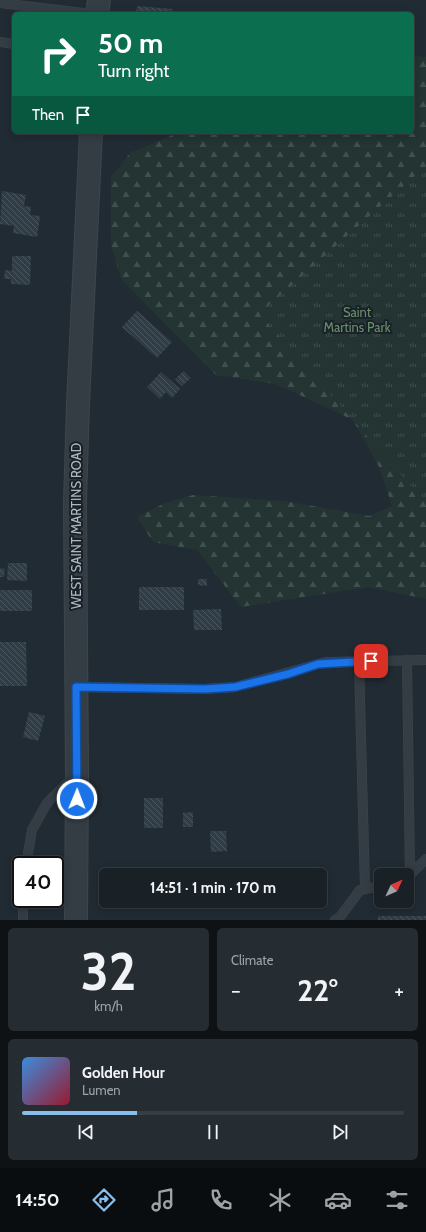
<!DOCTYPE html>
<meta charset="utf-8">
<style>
:root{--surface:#192026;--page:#262d32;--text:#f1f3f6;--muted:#9fa3a7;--line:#373e43;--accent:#89bdea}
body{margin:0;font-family:Cabin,sans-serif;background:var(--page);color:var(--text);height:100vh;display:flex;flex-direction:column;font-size:15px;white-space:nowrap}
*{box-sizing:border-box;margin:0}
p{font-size:13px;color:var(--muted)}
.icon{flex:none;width:22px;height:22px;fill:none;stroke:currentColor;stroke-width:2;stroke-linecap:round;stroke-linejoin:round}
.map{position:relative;height:920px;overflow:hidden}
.details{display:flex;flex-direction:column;gap:8px;padding:8px;background:#0e1215;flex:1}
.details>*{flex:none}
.banner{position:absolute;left:12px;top:12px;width:402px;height:122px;border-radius:6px;box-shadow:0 2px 10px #0003,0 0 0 1px var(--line);background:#0b6e4f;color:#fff;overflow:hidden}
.needle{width:26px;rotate:46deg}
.controls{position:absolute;left:374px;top:868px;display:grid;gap:8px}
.controls a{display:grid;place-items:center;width:40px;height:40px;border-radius:6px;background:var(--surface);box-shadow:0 2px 10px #0003,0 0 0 1px var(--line);font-size:20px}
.speed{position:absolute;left:12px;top:856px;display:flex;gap:8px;font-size:20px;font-weight:700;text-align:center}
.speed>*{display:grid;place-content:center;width:52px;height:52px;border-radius:50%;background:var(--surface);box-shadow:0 2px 10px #0003,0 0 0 1px var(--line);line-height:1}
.speed .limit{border:2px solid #111;border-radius:6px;background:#fff;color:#111}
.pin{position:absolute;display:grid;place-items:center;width:34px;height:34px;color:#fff;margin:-17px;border-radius:8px;box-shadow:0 2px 6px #0006}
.me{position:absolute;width:44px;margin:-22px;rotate:1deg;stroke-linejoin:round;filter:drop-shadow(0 0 3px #0008)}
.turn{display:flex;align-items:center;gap:14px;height:84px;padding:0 20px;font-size:18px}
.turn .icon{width:52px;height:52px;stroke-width:2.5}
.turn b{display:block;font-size:28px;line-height:34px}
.then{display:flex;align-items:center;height:38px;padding:0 20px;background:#0003;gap:8px;font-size:15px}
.big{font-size:30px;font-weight:800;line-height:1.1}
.details .tile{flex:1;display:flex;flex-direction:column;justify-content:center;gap:6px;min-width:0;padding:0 14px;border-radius:6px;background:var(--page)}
.details .dial{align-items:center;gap:0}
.dial b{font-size:52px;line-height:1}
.song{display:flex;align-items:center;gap:12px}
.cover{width:48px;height:48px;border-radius:6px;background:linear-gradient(135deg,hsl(210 70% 55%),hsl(350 70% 35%))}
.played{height:4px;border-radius:2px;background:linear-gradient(90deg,var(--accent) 30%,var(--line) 30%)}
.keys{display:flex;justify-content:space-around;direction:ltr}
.heat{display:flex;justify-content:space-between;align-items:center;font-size:22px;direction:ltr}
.details .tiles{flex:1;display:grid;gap:8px;grid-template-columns:1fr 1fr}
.tile:last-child{grid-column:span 2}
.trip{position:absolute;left:99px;top:868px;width:228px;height:40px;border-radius:6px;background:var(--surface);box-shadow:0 2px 10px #0003,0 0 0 1px var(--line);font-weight:800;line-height:40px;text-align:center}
.menu{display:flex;height:64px;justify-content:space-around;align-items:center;background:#0a0d0f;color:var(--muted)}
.menu .icon{width:28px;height:28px}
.menu .current{color:var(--accent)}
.menu b{font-size:18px;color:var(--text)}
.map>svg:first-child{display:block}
.forest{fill:url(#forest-firs)}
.park{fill:url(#park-tufts)}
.building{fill:url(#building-back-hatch)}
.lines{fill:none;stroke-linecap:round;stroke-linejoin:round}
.service-casing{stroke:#3e464d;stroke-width:10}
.tertiary-casing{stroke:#3e464d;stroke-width:24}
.service{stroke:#343d44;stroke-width:9}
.tertiary{stroke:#343d44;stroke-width:22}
.route-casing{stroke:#114b97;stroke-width:10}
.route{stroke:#1a73e8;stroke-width:7}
.labels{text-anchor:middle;stroke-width:4;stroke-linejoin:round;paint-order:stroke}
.park-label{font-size:13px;fill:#698e6c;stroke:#1a2228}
.street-label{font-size:13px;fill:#aeb8c1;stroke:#1a2228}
</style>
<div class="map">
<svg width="426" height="920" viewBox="0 0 426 920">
<defs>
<pattern id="forest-firs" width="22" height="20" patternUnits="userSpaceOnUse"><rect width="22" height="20" fill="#233433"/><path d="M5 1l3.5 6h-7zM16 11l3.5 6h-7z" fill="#404f4f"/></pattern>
<pattern id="park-tufts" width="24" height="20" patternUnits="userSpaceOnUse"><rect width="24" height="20" fill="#233433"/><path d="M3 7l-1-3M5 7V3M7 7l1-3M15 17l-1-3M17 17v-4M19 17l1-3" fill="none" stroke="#404f4f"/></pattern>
<pattern id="building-back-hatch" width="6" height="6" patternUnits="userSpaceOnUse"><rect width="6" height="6" fill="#303d46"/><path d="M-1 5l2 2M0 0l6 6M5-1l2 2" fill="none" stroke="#4b575f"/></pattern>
</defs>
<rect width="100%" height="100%" fill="#212b33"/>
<path class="forest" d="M412 56 426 57V599L369 587 241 607 197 550 153 542 137 517 165 503 193 495 285 501 369 516 392 506 379 467 353 420 276 384 216 375 121 279 111 245V177L130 153 180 132H412Z"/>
<path class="park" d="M426 166V503L259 314Z"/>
<path class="building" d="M137 6 172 9V11L181 14H136Z
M125 132H141V135Z
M2 191 26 195 24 206 31 207 30 215 40 216 37 237 13 233 14 226 0 224Z
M12 256H31L30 285 11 284V279H4L5 270 12 271Z
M137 311 172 342 157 358 122 327Z
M184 371 191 378 182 386 175 379Z
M161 372 180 389 172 398 166 392 160 399 147 387Z
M8 563H27V581L7 580Z
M0 568 5 569 4 577H0Z
M198 579H207V586L198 585Z
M139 587H184V610H139Z
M0 590H32V611H0Z
M221 609 222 630H194L193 610Z
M0 642H26L27 686H0Z
M29 712 45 716 38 741 23 737Z
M144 798H163V828H144Z
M193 812V827H183V813Z
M210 831H226L227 851 211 852Z
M378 916H426V920H378Z"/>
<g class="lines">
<g class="service-casing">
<path id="service" d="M0 3 92 14
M0 42 14 44
M407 660 410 875
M359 662 365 889
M77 687 205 689 235 687 326 662 426 660
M26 865 32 830 47 803 75 775
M408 877 426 859
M23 899V920
M335 920 340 917 360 890 381 886"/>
</g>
<g class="tertiary-casing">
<path id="tertiary" d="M97 14 99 0
M76 920 77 773 75 502 78 404 91 132"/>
</g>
<use href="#service" class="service"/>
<use href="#tertiary" class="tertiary"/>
</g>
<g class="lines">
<g class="route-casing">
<path id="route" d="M77 799 76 687 205 689 235 687 288 674 318 664 371 661"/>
</g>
<use href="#route" class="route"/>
</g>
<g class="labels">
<g class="park-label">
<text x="357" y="317">Saint<tspan x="357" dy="15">Martins Park</tspan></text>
</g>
<g class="street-label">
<text transform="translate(76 526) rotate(-90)" y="5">WEST SAINT MARTINS ROAD</text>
</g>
</g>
</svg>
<div class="controls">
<a><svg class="needle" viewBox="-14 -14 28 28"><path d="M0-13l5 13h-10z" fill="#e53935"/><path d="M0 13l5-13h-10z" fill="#9fa3a7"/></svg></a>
</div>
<div class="speed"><div class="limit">40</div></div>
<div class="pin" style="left:371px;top:661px;background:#d93025"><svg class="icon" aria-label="arrive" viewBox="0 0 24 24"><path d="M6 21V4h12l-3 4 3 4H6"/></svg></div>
<svg class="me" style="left:77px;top:799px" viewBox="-20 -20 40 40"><circle r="17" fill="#1a73e8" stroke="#fff" stroke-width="3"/><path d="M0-11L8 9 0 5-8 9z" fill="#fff"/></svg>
<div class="trip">14:51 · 1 min · 170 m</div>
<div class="banner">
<div class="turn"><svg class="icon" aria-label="right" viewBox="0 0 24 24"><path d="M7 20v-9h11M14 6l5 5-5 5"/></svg><div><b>50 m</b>Turn right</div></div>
<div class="then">Then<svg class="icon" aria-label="arrive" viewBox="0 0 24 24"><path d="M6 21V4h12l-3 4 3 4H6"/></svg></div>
</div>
</div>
<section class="details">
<div class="tiles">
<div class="tile dial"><b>32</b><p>km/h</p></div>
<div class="tile"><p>Climate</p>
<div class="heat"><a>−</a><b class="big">22°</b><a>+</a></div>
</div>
<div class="tile">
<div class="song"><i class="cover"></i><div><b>Golden Hour</b><p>Lumen</p></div></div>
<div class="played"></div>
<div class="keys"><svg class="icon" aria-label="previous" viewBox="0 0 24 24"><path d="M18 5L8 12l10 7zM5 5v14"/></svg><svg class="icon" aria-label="pause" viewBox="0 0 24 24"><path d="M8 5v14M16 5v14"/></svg><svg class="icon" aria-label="next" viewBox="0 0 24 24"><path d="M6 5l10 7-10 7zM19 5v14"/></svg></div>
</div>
</div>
</section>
<nav class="menu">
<b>14:50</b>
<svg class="icon current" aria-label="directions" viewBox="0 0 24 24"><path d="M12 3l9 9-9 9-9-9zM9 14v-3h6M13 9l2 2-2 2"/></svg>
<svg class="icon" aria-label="music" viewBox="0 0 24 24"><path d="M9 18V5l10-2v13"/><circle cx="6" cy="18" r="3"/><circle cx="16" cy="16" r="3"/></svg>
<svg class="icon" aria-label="phone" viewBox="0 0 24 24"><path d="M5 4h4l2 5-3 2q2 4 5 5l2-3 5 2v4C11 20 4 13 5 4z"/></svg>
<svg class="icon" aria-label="climate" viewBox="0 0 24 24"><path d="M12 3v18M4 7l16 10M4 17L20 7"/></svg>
<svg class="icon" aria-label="car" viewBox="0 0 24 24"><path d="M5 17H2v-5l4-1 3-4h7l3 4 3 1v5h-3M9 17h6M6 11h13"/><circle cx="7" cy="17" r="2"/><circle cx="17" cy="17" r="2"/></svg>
<svg class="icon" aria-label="filters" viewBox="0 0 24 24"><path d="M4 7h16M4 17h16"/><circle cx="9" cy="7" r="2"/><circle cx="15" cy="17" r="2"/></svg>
</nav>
